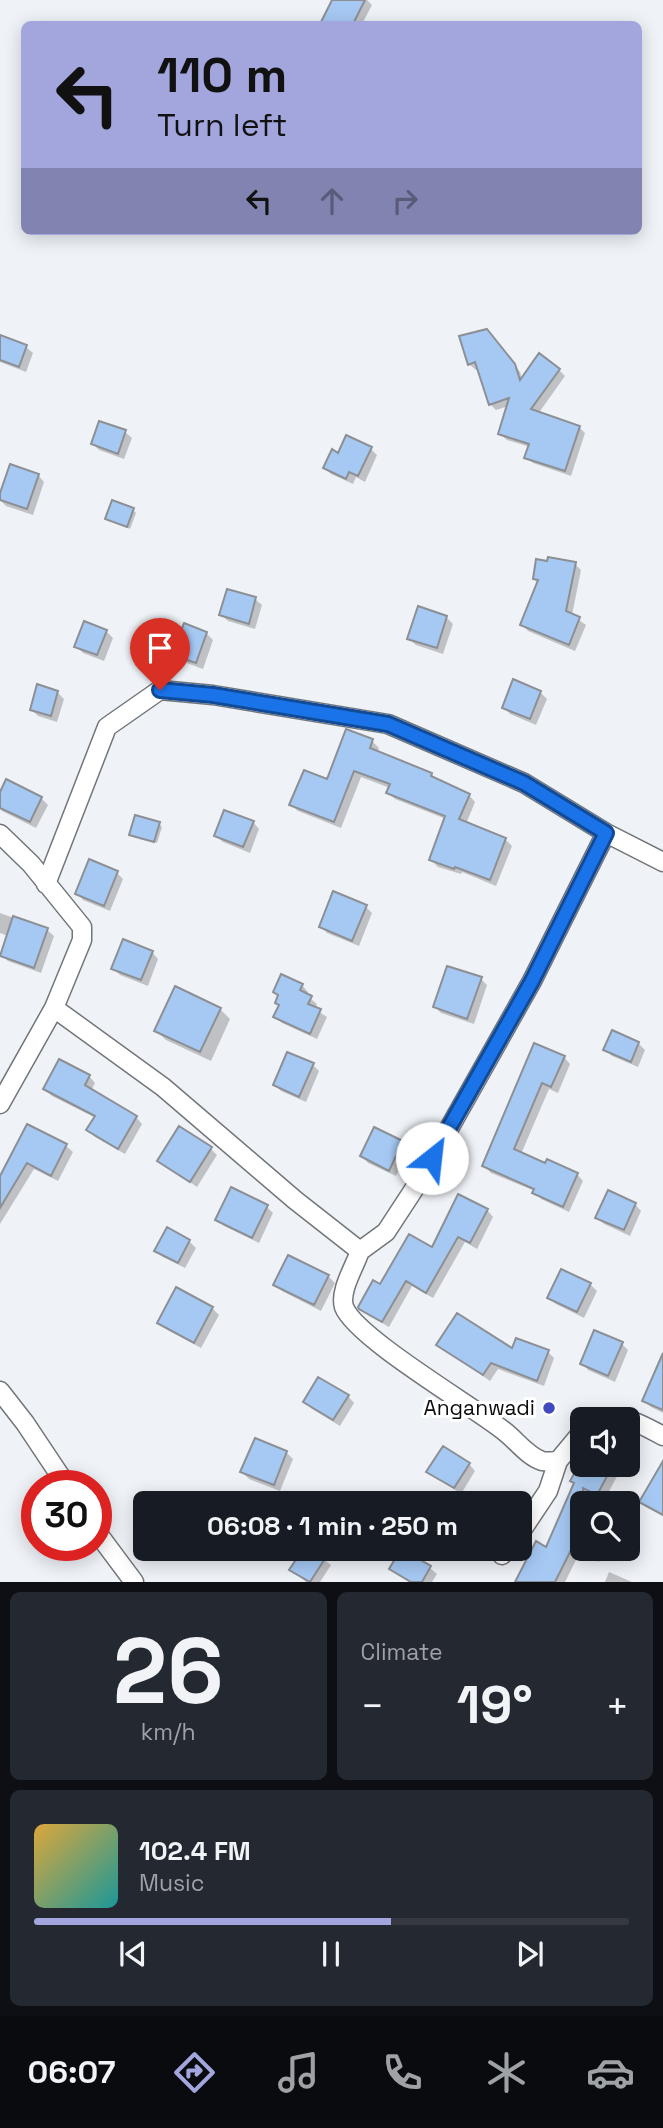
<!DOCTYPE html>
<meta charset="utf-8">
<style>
:root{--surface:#171b24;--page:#242831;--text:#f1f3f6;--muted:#9ea1a6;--line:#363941;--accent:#a2a6dd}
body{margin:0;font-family:"Space Grotesk",sans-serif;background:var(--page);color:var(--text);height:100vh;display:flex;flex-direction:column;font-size:26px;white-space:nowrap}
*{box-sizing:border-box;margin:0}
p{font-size:23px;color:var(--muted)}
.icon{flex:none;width:38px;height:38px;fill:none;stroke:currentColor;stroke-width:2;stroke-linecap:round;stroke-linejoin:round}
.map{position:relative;height:1582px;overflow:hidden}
.panel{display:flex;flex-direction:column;gap:10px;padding:10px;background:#0d0f14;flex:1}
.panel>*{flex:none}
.hud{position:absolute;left:21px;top:21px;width:621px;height:214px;border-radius:10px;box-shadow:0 4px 18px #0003;background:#a2a6dd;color:#111;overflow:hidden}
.controls{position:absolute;left:570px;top:1407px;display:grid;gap:14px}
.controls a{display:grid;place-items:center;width:70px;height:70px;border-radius:10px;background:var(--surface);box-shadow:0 4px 18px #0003;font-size:35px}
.speed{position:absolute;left:21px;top:1470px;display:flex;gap:14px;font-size:35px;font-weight:700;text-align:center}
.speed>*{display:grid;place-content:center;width:91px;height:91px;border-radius:50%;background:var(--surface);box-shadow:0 4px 18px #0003;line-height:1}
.speed .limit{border:10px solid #d22;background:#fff;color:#111}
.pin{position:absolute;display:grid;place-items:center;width:60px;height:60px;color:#fff;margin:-72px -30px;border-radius:50% 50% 50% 0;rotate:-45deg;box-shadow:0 0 7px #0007}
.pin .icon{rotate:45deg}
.me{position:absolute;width:77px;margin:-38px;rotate:29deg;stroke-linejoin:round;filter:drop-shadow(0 0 5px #0008)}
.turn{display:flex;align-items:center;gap:24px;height:147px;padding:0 21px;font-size:32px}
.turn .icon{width:91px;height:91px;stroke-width:2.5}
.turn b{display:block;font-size:49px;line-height:60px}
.lanes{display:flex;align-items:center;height:66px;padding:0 21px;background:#0003;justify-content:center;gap:35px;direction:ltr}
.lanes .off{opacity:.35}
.big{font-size:52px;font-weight:600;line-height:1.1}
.panel .card{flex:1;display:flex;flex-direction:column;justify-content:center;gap:10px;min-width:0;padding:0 24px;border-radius:10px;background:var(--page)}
.panel .dial{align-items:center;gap:0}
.dial b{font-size:91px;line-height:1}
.song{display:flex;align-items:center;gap:21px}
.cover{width:84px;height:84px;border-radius:10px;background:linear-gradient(135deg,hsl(40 70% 55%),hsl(180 70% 35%))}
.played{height:7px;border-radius:4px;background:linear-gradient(90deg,var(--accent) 60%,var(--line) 60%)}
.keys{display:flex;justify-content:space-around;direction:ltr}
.heat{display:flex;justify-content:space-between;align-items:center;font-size:38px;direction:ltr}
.panel .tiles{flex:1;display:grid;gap:10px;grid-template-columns:1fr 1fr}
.card:last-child{grid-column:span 2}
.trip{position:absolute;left:133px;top:1491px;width:399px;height:70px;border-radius:10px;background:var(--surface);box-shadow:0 4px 18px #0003;font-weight:600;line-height:70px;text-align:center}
.tab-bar{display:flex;height:112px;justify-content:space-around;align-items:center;background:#090b0e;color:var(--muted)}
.tab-bar .icon{width:49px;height:49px}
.tab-bar .current{color:var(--accent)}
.tab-bar b{font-size:32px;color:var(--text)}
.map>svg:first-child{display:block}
.shadow{fill:#0003}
.building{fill:#a6c9f4;stroke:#8c8f93;stroke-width:2}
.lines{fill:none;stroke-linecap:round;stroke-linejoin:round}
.street-casing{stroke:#727579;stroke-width:21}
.street{stroke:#fff;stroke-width:18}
.route-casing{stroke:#114b97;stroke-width:18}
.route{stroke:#1a73e8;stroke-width:12}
.poi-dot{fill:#4249be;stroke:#fff;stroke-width:2.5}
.labels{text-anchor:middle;stroke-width:6;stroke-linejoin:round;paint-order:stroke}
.poi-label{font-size:21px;fill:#0a0b0d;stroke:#fff;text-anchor:end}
</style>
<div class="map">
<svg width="663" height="1582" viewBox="0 0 663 1582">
<rect width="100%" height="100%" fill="#eff2f7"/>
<path class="shadow" d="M334 0H367L372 5 362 24H327L324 21Z
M493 337 520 372 522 379 559 370 565 376 538 414 579 427 585 433 571 476 533 463 526 457 530 447 507 440 500 434 509 406 496 410 490 404 479 369 476 370 469 364Z
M2 338 26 347 33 353 26 372 0 362Z
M125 432 132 438 124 459 99 450 93 444Z
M371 449 377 455 365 482 356 477 353 484 331 474 325 468 339 455Z
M38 475 44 482 33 515 6 506 0 500Z
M133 510 136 513 130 529 107 518Z
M575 564 581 570 572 615 586 625 575 651 528 631 522 624 538 583 534 579Z
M255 599 262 605 255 629 228 621 221 615Z
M446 617 453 624 443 654 416 645 409 639Z
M185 626 207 634 213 640 203 669 181 661 174 655Z
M106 631 113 638 104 661 83 653 76 646Z
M57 692 64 699 57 722 38 716 32 710Z
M540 692 547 699 536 725 510 714 504 707Z
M347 731 372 741 379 748 377 753 431 774 439 782 469 795 475 802 466 824 505 839 512 846 496 886 462 872 461 874 438 867 431 860 446 819 395 799 388 793 390 788 361 777 341 828 298 811 291 805 328 782Z
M0 796 41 798 48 805 36 828 2 811 0 809Z
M253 822 259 829 250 853 223 842 216 836Z
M159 824 162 827 157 843 131 834Z
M117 873 123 879 110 911 83 900 77 893Z
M366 907 372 913 359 946 327 933 321 926Z
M0 913 47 930 54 936 41 973 8 961 1 955 8 936 0 933Z
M152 952 158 959 148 986 120 975 113 968Z
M481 979 487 985 474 1024 441 1013 435 1007Z
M302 985 308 992 306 995 317 1004 315 1009 327 1017 317 1039 282 1023 276 1017Z
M220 1009 230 1019 211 1061 166 1040 156 1030Z
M638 1043 645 1050 638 1067 612 1056 605 1049Z
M535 1045 564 1057 570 1064 558 1093 549 1089 521 1154 577 1174 583 1181 569 1212 541 1199 535 1191 491 1173 484 1166Z
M313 1065 319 1071 306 1102 281 1091 275 1085Z
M89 1076 95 1083 91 1091 136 1117 142 1124 125 1154 95 1137 89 1130 96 1118 52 1096 45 1089Z
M28 1126 66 1146 73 1152 58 1181 34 1169 0 1224V1176Z
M375 1129 402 1143 409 1149 396 1176 368 1163 362 1156Z
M211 1149 217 1155 197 1187 159 1160Z
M635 1204 641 1211 630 1236 604 1224 597 1217Z
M267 1207 273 1213 259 1243 224 1226 217 1219Z
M487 1210 493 1217 477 1249 465 1242 433 1298 412 1286 389 1327 368 1315 360 1307 381 1286Z
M189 1241 196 1248 185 1268 163 1257 157 1251Z
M289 1257 328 1276 335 1283 321 1311 282 1291 275 1285Z
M590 1284 597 1291 584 1318 556 1304 549 1298Z
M177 1290 212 1308 219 1315 201 1348 166 1329 159 1323Z
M622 1344 628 1350 615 1382 588 1370 582 1363Z
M438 1345 548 1352 554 1358 544 1386 498 1369 490 1381Z
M663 1377V1413L651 1407 644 1401Z
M348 1396 354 1403 340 1426 312 1409 305 1402Z
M286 1452 293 1459 280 1491 249 1479 242 1472Z
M583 1461V1465H623L603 1503H583V1549H604L599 1562 579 1554 565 1582H517L547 1549 576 1484 572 1481Z
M469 1464 475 1471 461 1494 429 1472Z
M305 1549H310L331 1565 320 1582H306L291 1570Z
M402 1551 430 1568 437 1574 432 1582H409L391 1569Z
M609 1572 632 1582H605Z"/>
<path class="building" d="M332 0H365L353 24H320Z
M487 329 515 364 520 380 539 353 560 369 531 409 580 426 565 471 524 458 529 444 498 434 509 398 489 405 475 362 468 365 459 336Z
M0 335 27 345 19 367 0 360Z
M99 421 126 430 118 454 91 444Z
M346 435 372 447 358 476 349 472 346 479 323 468 332 449 338 453Z
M10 464 39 474 27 509 0 500V493Z
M112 500 134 508 127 527 105 519Z
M548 557 576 562 566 611 580 617 569 645 520 625 538 580 533 579 536 559 547 561Z
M227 589 256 597 249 624 219 615Z
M418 606 447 616 437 648 407 639Z
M84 621 107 630 97 655 74 647Z
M184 623 207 632 196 663 172 655Z
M513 679 541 691 530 719 502 708Z
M37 684 58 691 51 716 30 710Z
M346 729 373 739 370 748 432 773 431 776 470 794 459 819 506 838 490 880 455 867 454 869 429 860 445 816 386 793 390 784 354 771 334 822 289 805 304 770 327 779Z
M6 779 42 797 30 822 0 808V792Z
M224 810 254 821 243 847 214 836Z
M135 815 160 822 154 842 129 835Z
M89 859 118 871 104 906 75 894Z
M333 891 367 905 352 941 319 927Z
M13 916 48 928 34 968 0 956Z
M123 939 153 951 141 980 111 969Z
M447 966 482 977 467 1019 433 1007Z
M281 974 303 984 300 990 312 996 308 1004 321 1009 310 1034 273 1017 279 1005 275 1003 278 995 273 992Z
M175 986 221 1008 200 1052 154 1031Z
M612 1030 639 1042 631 1062 603 1050Z
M534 1043 565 1056 551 1087 542 1083 514 1149 545 1163 547 1159 578 1173 563 1207 532 1193 534 1189 482 1166Z
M287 1052 314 1063 299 1097 273 1085Z
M59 1059 90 1075 85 1085 137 1116 118 1149 86 1130 95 1116 43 1089Z
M27 1124 67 1144 51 1176 27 1163 0 1208V1176Z
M179 1126 212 1147 190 1182 157 1161Z
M374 1127 403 1141 389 1171 360 1156Z
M231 1187 268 1205 252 1238 215 1220Z
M608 1190 636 1203 624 1230 595 1218Z
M458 1194 488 1209 470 1243 458 1237 426 1293 406 1281 382 1322 359 1309 358 1307 373 1280 380 1284 409 1234 432 1247Z
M167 1227 190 1240 178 1263 154 1251Z
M288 1255 329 1275 314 1305 273 1285Z
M561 1269 591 1283 577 1312 547 1298Z
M176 1287 213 1307 194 1343 157 1323Z
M457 1313 512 1348 516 1338 549 1350 537 1381 491 1363 483 1375 436 1345Z
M594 1330 623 1342 608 1376 580 1364Z
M663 1353V1410L642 1401Z
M318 1377 349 1395 333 1420 303 1402Z
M255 1438 287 1451 274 1485 240 1472Z
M443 1446 470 1463 454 1488 426 1472Z
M663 1461V1515L639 1502Z
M583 1463V1465H613L597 1495 583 1488V1553L572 1548 555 1582H515L536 1541 546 1547 574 1483 570 1481 579 1465Z
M303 1549H313L326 1557 310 1582 289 1570Z
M401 1549 431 1566 422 1582H411L389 1569Z"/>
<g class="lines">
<g class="street-casing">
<path id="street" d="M0 834 31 864 82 927V940L54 1008 0 1104
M46 884 107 727 160 690 213 695 388 724 524 783 606 833 663 862
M54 1008 163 1087 295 1200 360 1251C355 1266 339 1291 344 1307 356 1338 473 1406 504 1431 516 1440 527 1456 542 1461 547 1462 554 1461 558 1461L583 1431
M360 1251 386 1232 420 1180 532 981 606 833
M0 1391 25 1423 67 1486
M600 1419C624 1413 642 1425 663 1436
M96 1531 134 1582
M520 1533 548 1491 558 1461
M502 1555 507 1549"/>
</g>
<use href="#street" class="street"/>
</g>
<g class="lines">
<g class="route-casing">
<path id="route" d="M160 690 213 695 388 724 524 783 606 833 532 981 432 1158"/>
</g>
<use href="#route" class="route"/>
</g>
<circle class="poi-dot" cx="549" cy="1408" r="7"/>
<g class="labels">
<g class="poi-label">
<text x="535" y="1415">Anganwadi</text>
</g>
</g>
</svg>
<div class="controls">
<a><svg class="icon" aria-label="sound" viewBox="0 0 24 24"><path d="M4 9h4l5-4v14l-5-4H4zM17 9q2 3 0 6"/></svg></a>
<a><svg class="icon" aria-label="search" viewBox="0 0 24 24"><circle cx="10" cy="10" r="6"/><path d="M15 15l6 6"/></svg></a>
</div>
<div class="speed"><div class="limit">30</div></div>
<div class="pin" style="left:160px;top:690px;background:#d93025"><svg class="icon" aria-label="arrive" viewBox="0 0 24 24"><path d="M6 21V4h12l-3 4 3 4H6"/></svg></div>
<svg class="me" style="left:432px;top:1158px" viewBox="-20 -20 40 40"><circle r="19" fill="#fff"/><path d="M0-13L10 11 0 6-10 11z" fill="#1a73e8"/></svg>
<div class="trip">06:08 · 1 min · 250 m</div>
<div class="hud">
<div class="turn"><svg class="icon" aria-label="left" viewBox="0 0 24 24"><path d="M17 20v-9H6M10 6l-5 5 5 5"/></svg><div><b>110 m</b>Turn left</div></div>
<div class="lanes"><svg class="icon" aria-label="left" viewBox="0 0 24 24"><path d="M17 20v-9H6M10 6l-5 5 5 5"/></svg><svg class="icon off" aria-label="ahead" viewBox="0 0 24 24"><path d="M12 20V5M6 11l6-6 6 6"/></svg><svg class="icon off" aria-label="right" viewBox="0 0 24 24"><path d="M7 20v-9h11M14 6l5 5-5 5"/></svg></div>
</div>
</div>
<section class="panel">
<div class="tiles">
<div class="card dial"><b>26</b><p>km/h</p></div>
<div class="card"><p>Climate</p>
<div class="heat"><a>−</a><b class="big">19°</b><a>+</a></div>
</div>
<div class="card">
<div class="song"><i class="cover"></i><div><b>102.4 FM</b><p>Music</p></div></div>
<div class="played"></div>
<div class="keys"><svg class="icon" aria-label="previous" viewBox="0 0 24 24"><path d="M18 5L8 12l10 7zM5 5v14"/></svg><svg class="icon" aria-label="pause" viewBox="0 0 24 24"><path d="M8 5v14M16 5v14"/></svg><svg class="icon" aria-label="next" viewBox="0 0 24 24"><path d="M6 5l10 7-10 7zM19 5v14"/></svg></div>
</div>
</div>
</section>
<nav class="tab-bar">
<b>06:07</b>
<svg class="icon current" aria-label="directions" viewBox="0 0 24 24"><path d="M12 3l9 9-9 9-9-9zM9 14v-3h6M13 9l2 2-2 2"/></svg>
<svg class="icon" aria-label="music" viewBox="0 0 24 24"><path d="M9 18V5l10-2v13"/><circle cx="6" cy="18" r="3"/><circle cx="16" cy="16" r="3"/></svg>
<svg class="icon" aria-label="phone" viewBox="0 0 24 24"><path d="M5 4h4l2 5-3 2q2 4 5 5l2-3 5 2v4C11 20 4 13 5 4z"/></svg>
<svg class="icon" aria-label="climate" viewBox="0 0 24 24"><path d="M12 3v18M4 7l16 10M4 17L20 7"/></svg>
<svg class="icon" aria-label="car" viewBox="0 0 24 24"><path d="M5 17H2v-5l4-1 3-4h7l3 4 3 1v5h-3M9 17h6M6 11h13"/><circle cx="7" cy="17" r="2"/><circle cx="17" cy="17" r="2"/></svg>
</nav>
